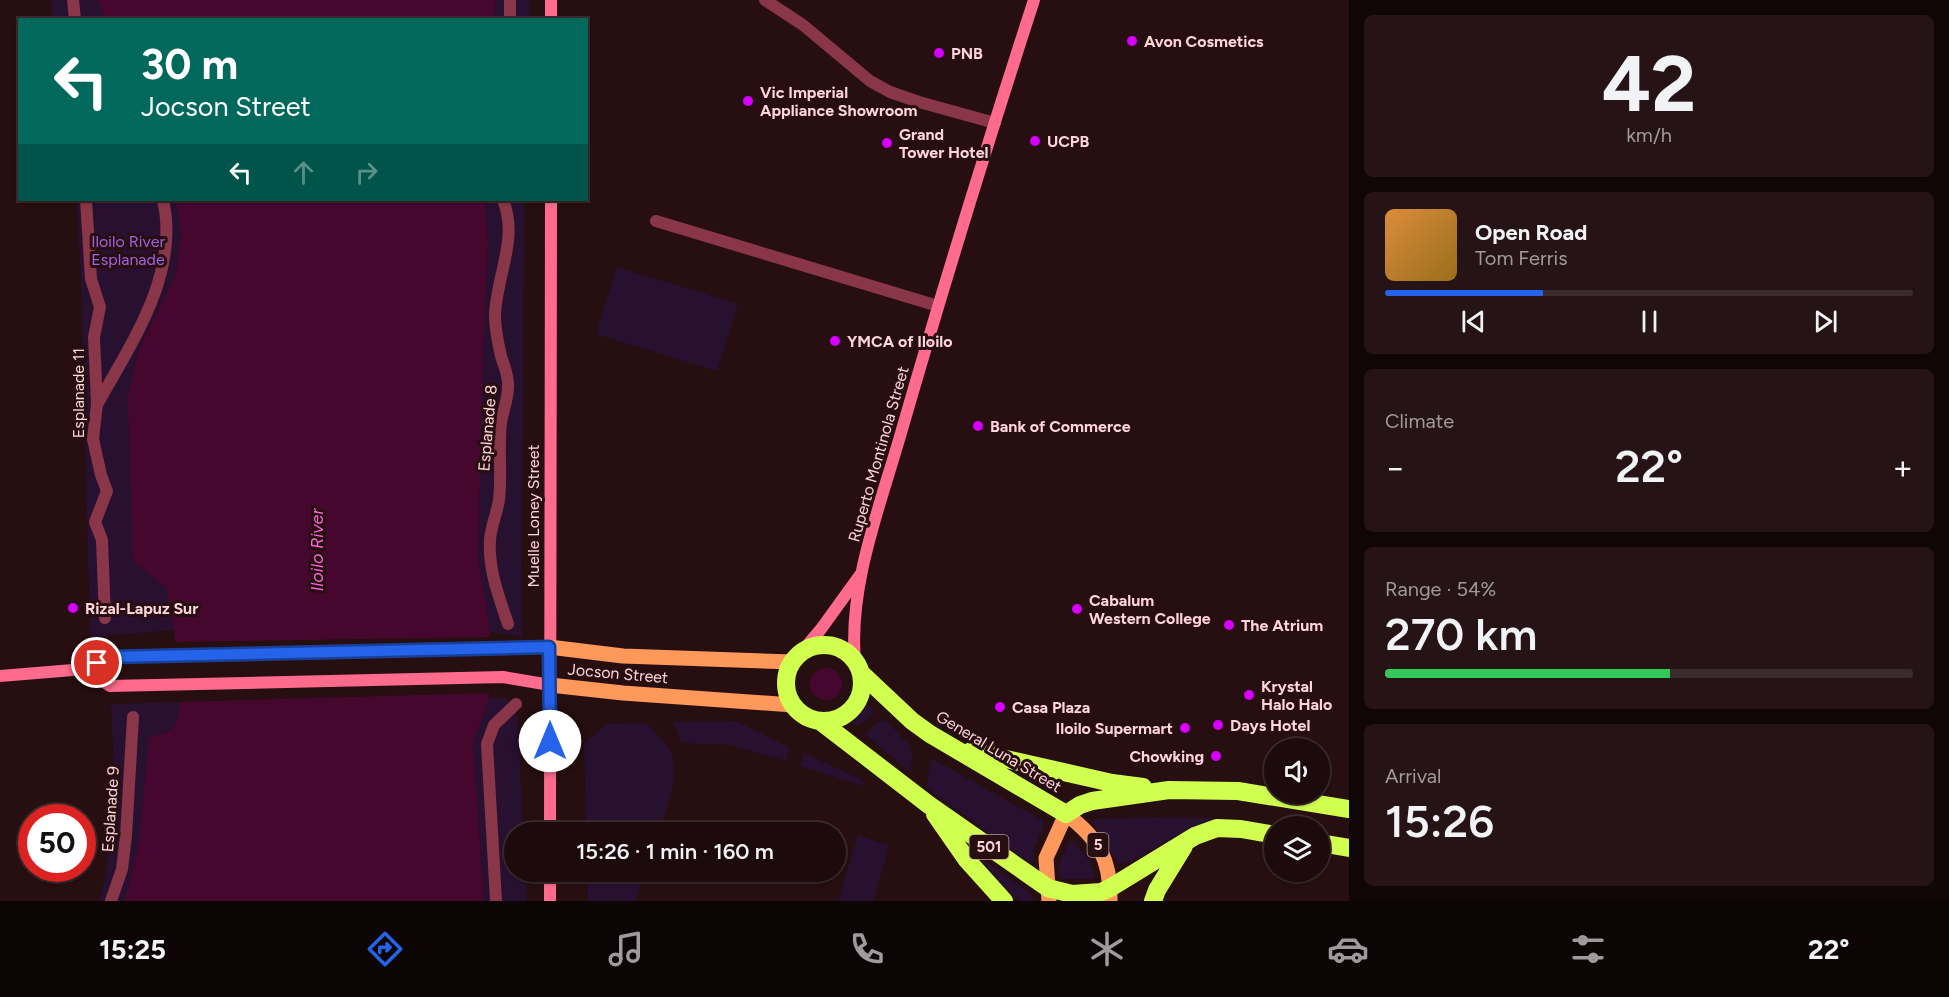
<!DOCTYPE html>
<meta charset="utf-8">
<style>
:root{--surface:#1d0a0c;--page:#251315;--text:#f1f3f6;--muted:#a09a9d;--line:#3b2b2d;--accent:#2563eb}
body{margin:0;font-family:Figtree,sans-serif;background:var(--page);color:var(--text);height:100vh;display:flex;flex-direction:column;font-size:22px;white-space:nowrap}
*{box-sizing:border-box;margin:0}
p{font-size:20px;color:var(--muted)}
.icon{flex:none;width:33px;height:33px;fill:none;stroke:currentColor;stroke-width:2;stroke-linecap:round;stroke-linejoin:round}
.map{position:relative;flex:1;overflow:hidden}
.panel{display:flex;flex-direction:column;gap:15px;padding:15px;background:#100607;width:600px}
.panel>*{flex:none}
.guide{position:absolute;left:18px;top:18px;width:570px;height:183px;border-radius:0px;box-shadow:0 2px 4px #0004,0 0 0 2px var(--line);background:#00695c;color:#fff;overflow:hidden}
.controls{position:absolute;left:1264px;top:738px;display:grid;gap:12px}
.controls a{display:grid;place-items:center;width:66px;height:66px;border-radius:50%;background:var(--surface);box-shadow:0 2px 4px #0004,0 0 0 2px var(--line);font-size:30px}
.speed{position:absolute;left:18px;top:804px;display:flex;gap:12px;font-size:30px;font-weight:700;text-align:center}
.speed>*{display:grid;place-content:center;width:78px;height:78px;border-radius:50%;background:var(--surface);box-shadow:0 2px 4px #0004,0 0 0 2px var(--line);line-height:1}
.speed .limit{border:9px solid #d22;background:#fff;color:#111}
.pin{position:absolute;display:grid;place-items:center;width:51px;height:51px;color:#fff;margin:-26px;border:3px solid #fff;border-radius:50%;box-shadow:0 2px 6px #0007}
.me{position:absolute;width:66px;margin:-33px;rotate:0deg;stroke-linejoin:round;filter:drop-shadow(0 0 4px #0008)}
.turn{display:flex;align-items:center;gap:21px;height:126px;padding:0 24px;font-size:27px}
.turn .icon{width:78px;height:78px;stroke-width:2.5}
.turn b{display:block;font-size:42px;line-height:51px}
.lanes{display:flex;align-items:center;height:57px;padding:0 24px;background:#0003;justify-content:center;gap:30px;direction:ltr}
.lanes .off{opacity:.35}
.big{font-size:45px;font-weight:600;line-height:1.1}
.panel .widget{flex:1;display:flex;flex-direction:column;justify-content:center;gap:9px;min-width:0;padding:0 21px;border-radius:9px;background:var(--page)}
.panel .dial{align-items:center;gap:0}
.dial b{font-size:78px;line-height:1}
.song{display:flex;align-items:center;gap:18px}
.cover{width:72px;height:72px;border-radius:9px;background:linear-gradient(135deg,hsl(30 70% 55%),hsl(40 70% 35%))}
.played{height:6px;border-radius:3px;background:linear-gradient(90deg,var(--accent) 30%,var(--line) 30%)}
.keys{display:flex;justify-content:space-around;direction:ltr}
.heat{display:flex;justify-content:space-between;align-items:center;font-size:33px;direction:ltr}
.charge{height:9px;border-radius:4px;background:linear-gradient(90deg,#34c759 54%,var(--line) 0)}
.trip{position:absolute;left:504px;top:822px;width:342px;height:60px;border-radius:30px;background:var(--surface);box-shadow:0 2px 4px #0004,0 0 0 2px var(--line);font-weight:600;line-height:60px;text-align:center}
.dock{display:flex;height:96px;justify-content:space-around;align-items:center;background:#0c0405;color:var(--muted)}
.dock .icon{width:42px;height:42px}
.dock .active{color:var(--accent)}
.dock b{font-size:27px;color:var(--text)}
main{display:flex;flex:1;min-height:0}
.map>svg:first-child{display:block}
.green{fill:#281031}
.water{fill:#46072e}
.pier{fill:#270e10}
.lines{fill:none;stroke-linecap:round;stroke-linejoin:round}
.street{stroke:#883648;stroke-width:12}
.secondary{stroke:#ff6b8d;stroke-width:12}
.primary{stroke:#ff985b;stroke-width:15}
.highway{stroke:#d0ff4f;stroke-width:18}
.route-casing{stroke:#184099;stroke-width:15}
.route{stroke:#2563eb;stroke-width:10}
.poi-dot{fill:#d700ff;stroke:#270e10;stroke-width:2}
.labels{text-anchor:middle;stroke-width:6;stroke-linejoin:round;paint-order:stroke}
.shield{fill:#270e10;stroke:#be999d;stroke-width:1.5}
.shield-label{font-size:15px;font-weight:bold;fill:#ffd4da}
.poi-label{font-size:16px;font-weight:bold;fill:#ffd4da;stroke:#270e10;text-anchor:start}
.park-label{font-size:16px;fill:#a460e7;stroke:#270e10}
.street-label{font-size:16px;fill:#ffd4da;stroke:#270e10}
.water-label{font-size:18px;font-style:italic;fill:#ff62de;stroke:#270e10}
</style>
<main>
<div class="map">
<svg width="1349" height="901" viewBox="0 0 1349 901">
<rect width="100%" height="100%" fill="#270e10"/>
<path class="green" d="M51 0H98L105 19H53Z
M496 0H530L529 19 494 20Z
M77 200H176L181 234 176 274 139 349 129 397 174 630 90 637 82 303Z
M485 200H524L523 432 521 556 522 636 490 632 478 556 483 356 488 244Z
M617 267 738 304 717 371 596 334Z
M505 697 518 717 523 832H514V872H525L527 901H484L473 742 489 699Z
M180 702C179 726 172 732 149 737L156 901H100L116 818 111 704Z
M865 702 872 708 874 713 860 725H855L849 718Z
M886 720 910 746 912 755 911 770 910 772 867 736C867 729 879 721 886 720Z
M736 721 789 747 786 761 731 745 682 743 673 722Z
M646 723C653 730 662 738 668 747 683 768 666 810 658 832H586L584 744 606 724Z
M804 753 862 780 864 786 800 766Z
M933 759 1042 820 1044 826 1034 848 1033 861 1031 862 1025 859 927 788 930 763Z
M1153 817 1210 818 1229 821C1210 824 1193 828 1175 836 1157 845 1141 858 1121 864L1118 863 1092 822 1095 819Z
M858 835 889 846 873 901H838Z
M1072 840 1089 860 1095 875 1092 879H1062L1058 876 1059 864 1069 842Z
M980 858 1029 892 1035 901H1019Z
M587 872H646L635 901H588Z"/>
<path class="water" d="M98 0H496L494 20 105 19Z
M176 200H485L488 244 483 356 478 556 490 632 489 699 473 742 484 901H125L139 843 149 737C172 733 179 726 180 702L174 630 166 587 133 562 128 398 139 349 176 274 181 234Z
M810 684a16 16 0 1 1 32 0a16 16 0 1 1-32 0Z"/>
<path class="pier" d="M493 637 492 693 177 702 172 642Z"/>
<g class="lines">
<path class="street" d="M73 0 75 20
M765 0 803 25 870 81 890 92 919 102 995 123
M510 20V0
M86 200 91 279 100 307 94 337 97 404 93 439 101 475 107 491 95 522 102 540 105 618
M503 200C519 239 496 276 495 316 495 329 498 343 501 356 504 366 509 376 508 387 508 399 503 411 501 423 498 448 502 475 499 500 497 513 491 526 490 540 488 569 499 597 508 624
M656 221 938 306
M98 403C132 342 180 273 163 200
M111 901 122 869 126 836 133 717
M496 901 487 744 494 725 516 704"/>
<path class="secondary" d="M551 20V0
M799 655 821 629 860 575
M855 661C848 584 882 501 903 426 944 284 988 142 1034 0
M85 669 110 686 503 677 550 685
M0 676 85 669 109 657 549 647
M550 832 551 200
M550 872V901"/>
<path class="primary" d="M549 647 623 656 793 662
M550 685 623 693 793 705
M1049 901 1046 858 1066 814C1099 839 1111 859 1110 901"/>
<path class="highway" d="M786 683a38 38 0 1 1 76 0a38 38 0 1 1-76 0Z
M861 673 912 721 930 734 1066 814 1080 805 1092 801 1169 790 1238 791 1349 809
M820 721 929 805 1048 888 1072 894 1101 892 1110 888 1195 836 1217 828 1241 829 1275 835
M971 751 1112 783 1143 787
M935 814 967 860 1004 901
M1320 843 1349 848
M1153 901 1157 890 1184 846"/>
</g>
<g class="lines">
<g class="route-casing">
<path id="route" d="M97 663 109 657 549 647 550 741"/>
</g>
<use href="#route" class="route"/>
</g>
<g class="poi-dot">
<circle cx="1132" cy="41" r="6"/>
<circle cx="939" cy="53" r="6"/>
<circle cx="748" cy="101" r="6"/>
<circle cx="1035" cy="141" r="6"/>
<circle cx="887" cy="143" r="6"/>
<circle cx="835" cy="341" r="6"/>
<circle cx="978" cy="426" r="6"/>
<circle cx="73" cy="608" r="6"/>
<circle cx="1077" cy="609" r="6"/>
<circle cx="1229" cy="625" r="6"/>
<circle cx="1249" cy="695" r="6"/>
<circle cx="1000" cy="707" r="6"/>
<circle cx="1218" cy="725" r="6"/>
<circle cx="1185" cy="728" r="6"/>
<circle cx="1216" cy="756" r="6"/>
</g>
<g class="labels">
<g class="shield">
<rect x="1087.5" y="833" width="21" height="24" rx="4.5"/>
<rect x="969.5" y="835" width="39" height="24" rx="4.5"/>
</g>
<g class="shield-label">
<text x="1098" y="850">5</text>
<text x="989" y="852">501</text>
</g>
<g class="poi-label">
<text x="1144" y="47">Avon Cosmetics</text>
<text x="951" y="59">PNB</text>
<text x="760" y="98">Vic Imperial<tspan x="760" dy="18">Appliance Showroom</tspan></text>
<text x="899" y="140">Grand<tspan x="899" dy="18">Tower Hotel</tspan></text>
<text x="1047" y="147">UCPB</text>
<text x="847" y="347">YMCA of Iloilo</text>
<text x="990" y="432">Bank of Commerce</text>
<text x="1089" y="606">Cabalum<tspan x="1089" dy="18">Western College</tspan></text>
<text x="85" y="614">Rizal-Lapuz Sur</text>
<text x="1241" y="631">The Atrium</text>
<text x="1261" y="692">Krystal<tspan x="1261" dy="18">Halo Halo</tspan></text>
<text x="1012" y="713">Casa Plaza</text>
<text x="1230" y="731">Days Hotel</text>
<text x="1173" y="734" text-anchor="end">Iloilo Supermart</text>
<text x="1204" y="762" text-anchor="end">Chowking</text>
</g>
<g class="park-label">
<text x="128" y="247">Iloilo River<tspan x="128" dy="18">Esplanade</tspan></text>
</g>
<g class="street-label">
<text transform="translate(78 393) rotate(-90)" y="6">Esplanade 11</text>
<text transform="translate(487 428) rotate(-85)" y="6">Esplanade 8</text>
<text transform="translate(878 454) rotate(-74)" y="6">Ruperto Montinola Street</text>
<text transform="translate(533 516) rotate(-90)" y="6">Muelle Loney Street</text>
<text transform="translate(618 673) rotate(5)" y="6">Jocson Street</text>
<text transform="translate(999 751) rotate(31)" y="6">General Luna Street</text>
<text transform="translate(110 809) rotate(-86)" y="6">Esplanade 9</text>
</g>
<g class="water-label">
<text transform="translate(317 550) rotate(-90)" y="6">Iloilo River</text>
</g>
</g>
</svg>
<div class="controls">
<a><svg class="icon" aria-label="sound" viewBox="0 0 24 24"><path d="M4 9h4l5-4v14l-5-4H4zM17 9q2 3 0 6"/></svg></a>
<a><svg class="icon" aria-label="layers" viewBox="0 0 24 24"><path d="M12 4l9 5-9 5-9-5zM3 14l9 5 9-5"/></svg></a>
</div>
<div class="speed"><div class="limit">50</div></div>
<div class="pin" style="left:97px;top:663px;background:#d93025"><svg class="icon" aria-label="arrive" viewBox="0 0 24 24"><path d="M6 21V4h12l-3 4 3 4H6"/></svg></div>
<svg class="me" style="left:550px;top:741px" viewBox="-20 -20 40 40"><circle r="19" fill="#fff"/><path d="M0-13L10 11 0 6-10 11z" fill="#2563eb"/></svg>
<div class="trip">15:26 · 1 min · 160 m</div>
<div class="guide">
<div class="turn"><svg class="icon" aria-label="left" viewBox="0 0 24 24"><path d="M17 20v-9H6M10 6l-5 5 5 5"/></svg><div><b>30 m</b>Jocson Street</div></div>
<div class="lanes"><svg class="icon" aria-label="left" viewBox="0 0 24 24"><path d="M17 20v-9H6M10 6l-5 5 5 5"/></svg><svg class="icon off" aria-label="ahead" viewBox="0 0 24 24"><path d="M12 20V5M6 11l6-6 6 6"/></svg><svg class="icon off" aria-label="right" viewBox="0 0 24 24"><path d="M7 20v-9h11M14 6l5 5-5 5"/></svg></div>
</div>
</div>
<section class="panel">
<div class="widget dial"><b>42</b><p>km/h</p></div>
<div class="widget">
<div class="song"><i class="cover"></i><div><b>Open Road</b><p>Tom Ferris</p></div></div>
<div class="played"></div>
<div class="keys"><svg class="icon" aria-label="previous" viewBox="0 0 24 24"><path d="M18 5L8 12l10 7zM5 5v14"/></svg><svg class="icon" aria-label="pause" viewBox="0 0 24 24"><path d="M8 5v14M16 5v14"/></svg><svg class="icon" aria-label="next" viewBox="0 0 24 24"><path d="M6 5l10 7-10 7zM19 5v14"/></svg></div>
</div>
<div class="widget"><p>Climate</p>
<div class="heat"><a>−</a><b class="big">22°</b><a>+</a></div>
</div>
<div class="widget"><p>Range · 54%</p><b class="big">270 km</b><div class="charge"></div></div>
<div class="widget"><p>Arrival</p><b class="big">15:26</b></div>
</section>
</main>
<nav class="dock">
<b>15:25</b>
<svg class="icon active" aria-label="directions" viewBox="0 0 24 24"><path d="M12 3l9 9-9 9-9-9zM9 14v-3h6M13 9l2 2-2 2"/></svg>
<svg class="icon" aria-label="music" viewBox="0 0 24 24"><path d="M9 18V5l10-2v13"/><circle cx="6" cy="18" r="3"/><circle cx="16" cy="16" r="3"/></svg>
<svg class="icon" aria-label="phone" viewBox="0 0 24 24"><path d="M5 4h4l2 5-3 2q2 4 5 5l2-3 5 2v4C11 20 4 13 5 4z"/></svg>
<svg class="icon" aria-label="climate" viewBox="0 0 24 24"><path d="M12 3v18M4 7l16 10M4 17L20 7"/></svg>
<svg class="icon" aria-label="car" viewBox="0 0 24 24"><path d="M5 17H2v-5l4-1 3-4h7l3 4 3 1v5h-3M9 17h6M6 11h13"/><circle cx="7" cy="17" r="2"/><circle cx="17" cy="17" r="2"/></svg>
<svg class="icon" aria-label="filters" viewBox="0 0 24 24"><path d="M4 7h16M4 17h16"/><circle cx="9" cy="7" r="2"/><circle cx="15" cy="17" r="2"/></svg>
<b>22°</b>
</nav>
